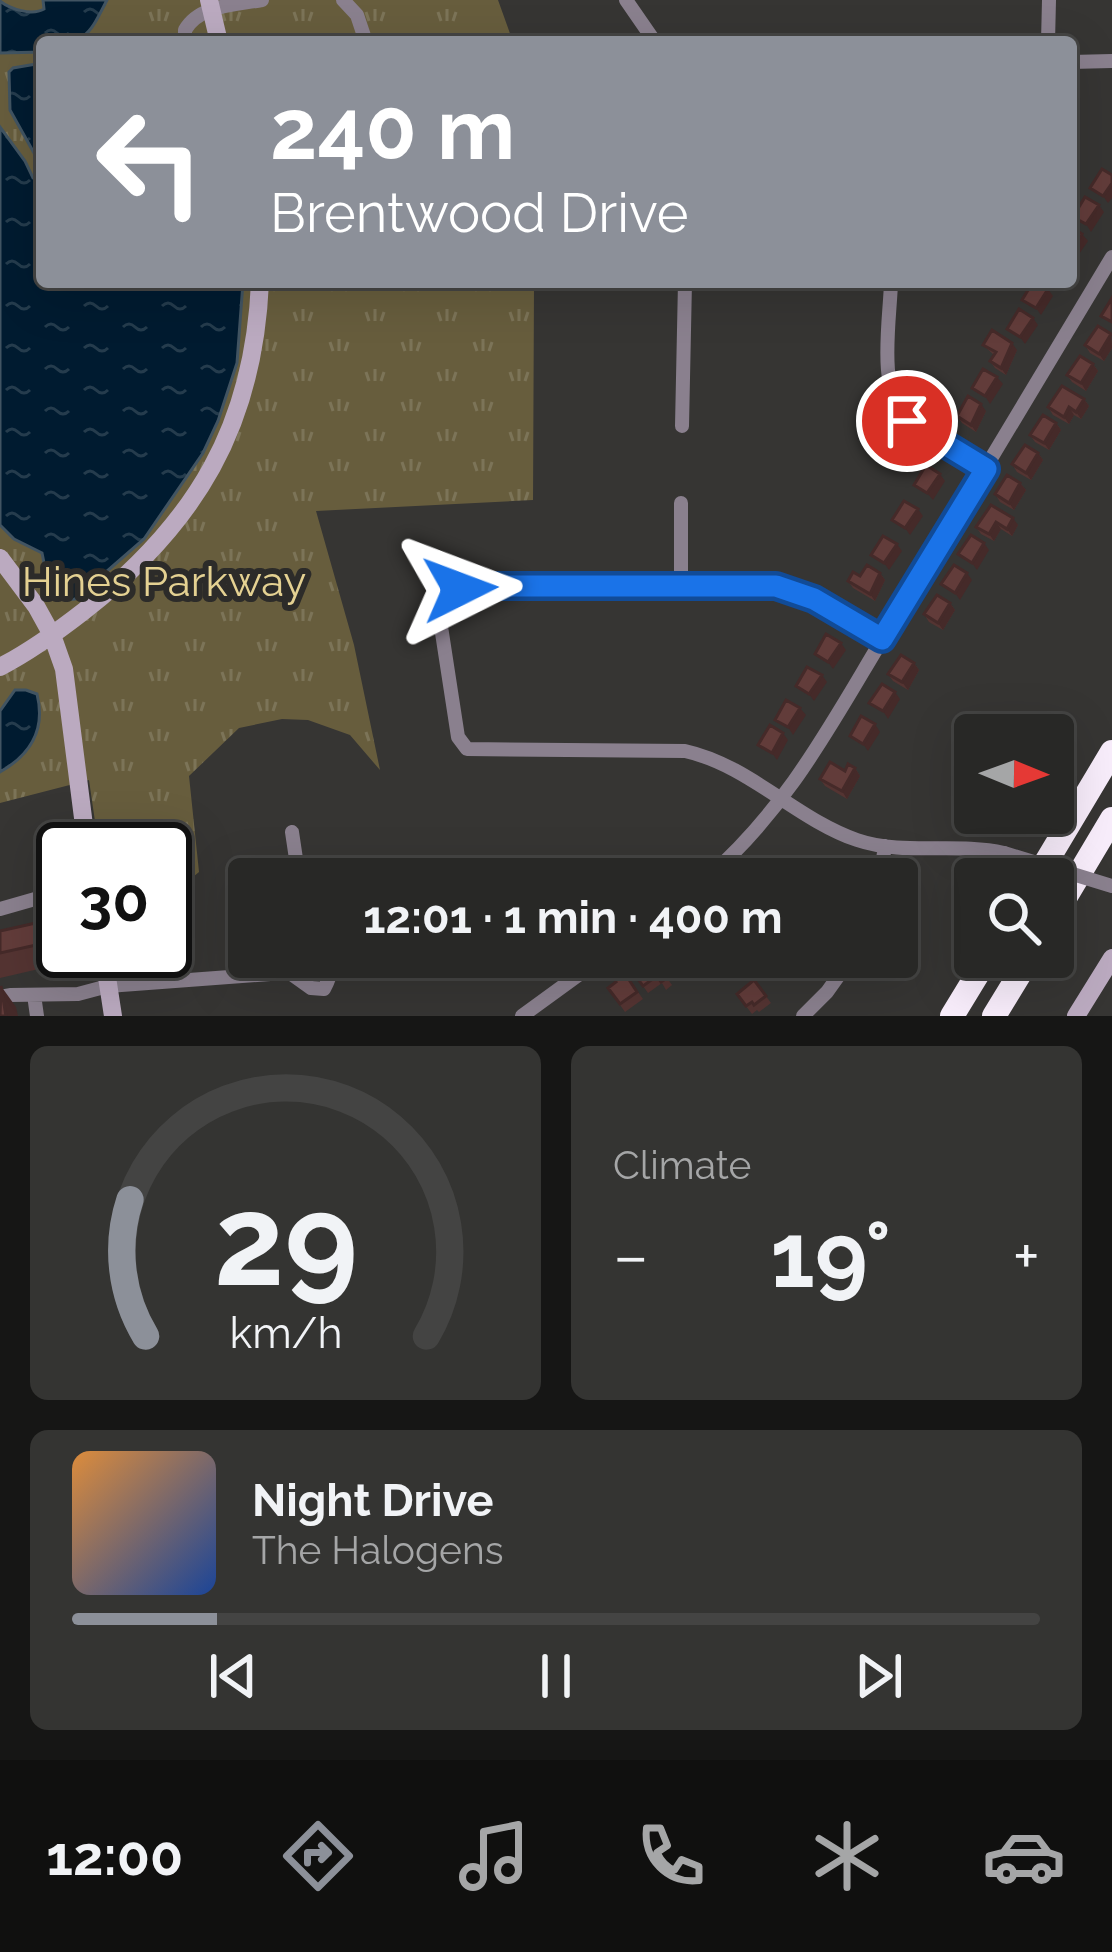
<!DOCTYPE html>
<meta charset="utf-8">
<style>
:root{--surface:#282826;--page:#343432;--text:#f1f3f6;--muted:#a5a6a7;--line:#444443;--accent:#8c9099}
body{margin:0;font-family:Raleway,sans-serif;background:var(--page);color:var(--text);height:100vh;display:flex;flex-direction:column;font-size:45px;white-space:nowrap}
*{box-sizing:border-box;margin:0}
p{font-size:39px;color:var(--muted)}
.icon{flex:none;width:66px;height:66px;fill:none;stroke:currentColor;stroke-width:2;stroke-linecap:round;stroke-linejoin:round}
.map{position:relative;height:1016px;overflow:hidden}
.sheet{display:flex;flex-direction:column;gap:30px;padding:30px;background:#161615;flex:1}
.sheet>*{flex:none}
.top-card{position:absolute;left:36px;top:36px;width:1041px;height:252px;border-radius:12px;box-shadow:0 12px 48px #0002,0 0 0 3px var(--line);background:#8c9099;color:#fff;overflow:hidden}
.needle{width:78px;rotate:91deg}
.tools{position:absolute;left:954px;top:714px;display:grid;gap:24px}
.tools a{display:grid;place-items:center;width:120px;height:120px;border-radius:12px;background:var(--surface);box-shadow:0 12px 48px #0002,0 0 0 3px var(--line);font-size:60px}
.speed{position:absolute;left:36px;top:822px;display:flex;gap:24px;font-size:60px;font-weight:700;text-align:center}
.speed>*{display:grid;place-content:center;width:156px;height:156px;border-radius:50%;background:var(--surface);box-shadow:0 12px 48px #0002,0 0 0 3px var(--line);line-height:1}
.speed .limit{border:6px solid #111;border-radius:18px;background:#fff;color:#111}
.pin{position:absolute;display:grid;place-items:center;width:102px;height:102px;color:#fff;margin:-51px;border:6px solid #fff;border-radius:50%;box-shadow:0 3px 12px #0007}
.me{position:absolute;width:132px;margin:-66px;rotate:87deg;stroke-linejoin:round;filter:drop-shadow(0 0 9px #0008)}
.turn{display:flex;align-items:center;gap:42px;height:252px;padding:0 36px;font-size:54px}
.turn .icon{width:156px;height:156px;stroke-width:2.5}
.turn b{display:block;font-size:84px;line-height:102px}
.big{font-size:90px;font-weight:700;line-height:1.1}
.sheet .card{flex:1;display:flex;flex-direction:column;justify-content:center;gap:18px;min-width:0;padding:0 42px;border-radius:18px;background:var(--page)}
.sheet .dial{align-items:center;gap:0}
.dial svg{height:312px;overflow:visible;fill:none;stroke:var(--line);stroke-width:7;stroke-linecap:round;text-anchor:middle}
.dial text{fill:var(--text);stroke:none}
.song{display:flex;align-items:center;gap:36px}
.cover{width:144px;height:144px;border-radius:18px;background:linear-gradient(135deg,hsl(30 70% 55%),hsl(220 70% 35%))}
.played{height:12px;border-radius:6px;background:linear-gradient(90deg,var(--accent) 15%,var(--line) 15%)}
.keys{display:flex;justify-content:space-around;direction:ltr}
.heat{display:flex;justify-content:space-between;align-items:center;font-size:66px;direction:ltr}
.sheet .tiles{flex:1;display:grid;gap:30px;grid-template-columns:1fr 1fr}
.card:last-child{grid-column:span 2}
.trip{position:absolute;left:228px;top:858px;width:690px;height:120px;border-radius:12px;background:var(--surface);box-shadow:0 12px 48px #0002,0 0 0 3px var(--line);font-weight:700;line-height:120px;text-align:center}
.menu{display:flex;height:192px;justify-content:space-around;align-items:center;background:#10100f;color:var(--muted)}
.menu .icon{width:84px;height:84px}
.menu .current{color:var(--accent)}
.menu b{font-size:54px;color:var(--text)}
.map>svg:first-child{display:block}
.grass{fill:url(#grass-tufts)}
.water{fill:url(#water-ripples);stroke:#415462;stroke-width:3}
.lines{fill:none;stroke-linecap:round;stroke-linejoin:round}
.street{stroke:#8a808e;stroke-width:14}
.secondary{stroke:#bbaac0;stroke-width:18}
.highway{stroke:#f8edfb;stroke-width:24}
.street-bridge{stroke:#8a808e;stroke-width:14}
.wall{fill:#543432}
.shaded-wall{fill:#452a29}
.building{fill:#623c3a;stroke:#452a29;stroke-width:3}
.route-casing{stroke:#114b97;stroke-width:30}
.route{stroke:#1a73e8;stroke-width:21}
.labels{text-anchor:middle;stroke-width:12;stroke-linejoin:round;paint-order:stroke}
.park-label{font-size:42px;fill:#e4d192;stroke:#2c2b29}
</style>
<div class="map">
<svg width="1112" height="1016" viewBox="0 0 1112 1016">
<defs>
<pattern id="grass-tufts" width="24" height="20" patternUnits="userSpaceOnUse" patternTransform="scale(3)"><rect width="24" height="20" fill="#675d3d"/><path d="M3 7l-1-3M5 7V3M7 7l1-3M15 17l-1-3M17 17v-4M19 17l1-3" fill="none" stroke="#7c7458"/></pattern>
<pattern id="water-ripples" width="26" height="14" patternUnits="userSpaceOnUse" patternTransform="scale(3)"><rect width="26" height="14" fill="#001b30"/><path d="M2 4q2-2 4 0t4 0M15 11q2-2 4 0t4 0" fill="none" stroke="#253c4d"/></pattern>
</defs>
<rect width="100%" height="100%" fill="#363533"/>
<path class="grass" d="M0 0H498L513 42H42V282H534L533 500 316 511 354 645 380 770 350 735 308 720 282 719 239 728 189 776 199 872 182 886 165 889V849H99L89 780 0 803Z"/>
<path class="water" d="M43 0H107C87 39 87 42 42 42V52L0 53V1C10 9 32 16 44 9Z
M42 63V282H243L237 363 218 421 203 453 144 539 75 599C47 602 47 575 42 553L14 539 0 525V127L25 161 33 178 39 181V162L10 110 9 72 13 68Z
M15 690H26L37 694C46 730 30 755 0 772V711Z"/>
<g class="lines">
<path class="street" d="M343 0 357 15 366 42
M626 0 655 42
M185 42V30C199 5 235 5 262 0
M1048 42 1049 0
M1071 62 1112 61
M891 282C890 321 877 389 906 419 925 439 962 454 986 468
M682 426 685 282
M681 503V585
M882 639 799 592 763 585 470 586C452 591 442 601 440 620L458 737 467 749 685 751C749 765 796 819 857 840 904 856 956 842 1004 853
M292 832 299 879
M706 879C793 803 835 716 894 620 968 499 1040 378 1112 257
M880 879 885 846
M0 909 63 891
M290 973 311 988 324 989C332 974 333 968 320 957
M34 995 37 1016
M0 997 10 995 78 994 108 986 297 972 307 965 309 957
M522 1016 603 957
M803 1016 827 992 852 957"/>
<path class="secondary" d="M209 0 219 42
M0 558 36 606 52 635 64 669 87 849
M0 667C31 651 57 632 84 611 196 523 254 426 260 282
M103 951 113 1016
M1076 1016 1112 958"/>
<path class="highway" d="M1036 879 1112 752
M1053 918 1112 819
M952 1016 988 957
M994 1016 1030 957"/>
<path class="street-bridge" d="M1004 853 1112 886"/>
</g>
<path class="wall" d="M1111 334 1112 348 1104 361 1090 353 1085 345Z
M983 345 1017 350 1006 375 995 368 990 361 994 355Z
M1093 364 1098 371 1086 391 1072 382 1067 375Z
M1084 399 1089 406 1081 419 1074 415 1069 424 1053 415 1048 407Z
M986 411 976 432 962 423 957 416Z
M1056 423 1061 430 1049 450 1035 442 1030 435Z
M1038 453 1043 460 1031 480 1017 472 1012 464Z
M1020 483 1026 490 1014 510 1000 502 995 494Z
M991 505 1018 525 1012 536 1001 529 994 541 981 534 976 527Z
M880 573 885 580 875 601 853 588 848 581Z
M950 603 955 610 943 630 929 622 924 614Z
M914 663 919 670 908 690 893 681 888 674Z
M855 768 860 776 847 799 825 786 820 779Z
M49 920 63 940V951L69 962 0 978V931Z
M652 957 672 985 666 990 662 983 648 993 631 969Z
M666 957H692L695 961 677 974Z
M624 972 643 999 625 1012 608 988 616 982Z
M754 980 771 1003 759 1012 757 1010 752 1014 737 994Z"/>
<path class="shaded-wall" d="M1112 183V198L1108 203 1103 196Z
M1099 205 1104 212 1091 232 1086 224Z
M1082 234 1088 241 1075 260 1071 251Z
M1048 289 1053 296 1041 315 1036 308Z
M1033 318 1038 325 1025 344 1020 337Z
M1111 334 1112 348 1104 361 1099 354Z
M1012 343 1017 350 1006 375 1001 368Z
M1093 364 1098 371 1086 391 1081 383Z
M997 377 1003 384 990 404 985 396Z
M1084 399 1089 406 1081 419 1076 412Z
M981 404 986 411 976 432 971 425Z
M1069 407 1074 415 1069 424 1064 417Z
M1056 423 1061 430 1049 450 1044 443Z
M1038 453 1043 460 1031 480 1026 473Z
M940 474 945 481 933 500 927 493Z
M1020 483 1026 490 1014 510 1009 503Z
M918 509 923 516 910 535 905 528Z
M1013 518 1018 525 1012 536 1007 529Z
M996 522 1001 529 994 541 989 534Z
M984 543 989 550 977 570 972 563Z
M897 544 902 551 889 570 884 563Z
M880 573 885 580 875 601 870 594Z
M967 573 972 580 960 600 955 593Z
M950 603 955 610 943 630 938 623Z
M841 643 846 650 833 669 828 662Z
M914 663 919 670 908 690 902 682Z
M822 675 827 682 814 701 809 694Z
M895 692 900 699 888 719 883 711Z
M800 708 806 715 793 735 788 727Z
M875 724 880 732 868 751 863 744Z
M783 733 788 740 777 760 772 753Z
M855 768 860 776 847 799 842 791Z
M49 920 63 940V951H66L69 962 54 941Z
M1 986 16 1007 18 1016H6Z"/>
<path class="building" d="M1102 169 1112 175V183L1103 196 1090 188Z
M1085 197 1099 205 1086 224 1073 217Z
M1071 227 1082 234 1071 251Z
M1033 282H1037L1048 289 1036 308 1022 300Z
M1112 298V322L1101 316Z
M1019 309 1033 318 1020 337 1007 329Z
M1098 326 1111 334 1099 354 1085 345Z
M992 330 1012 343 1001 368 990 361 996 352 983 345Z
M1080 356 1093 364 1081 383 1067 375Z
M983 369 997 377 985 396 972 388Z
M1062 386 1084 399 1076 412 1069 407 1064 417 1048 407Z
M968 396 981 404 971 425 957 416Z
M1043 415 1056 423 1044 443 1030 435Z
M1025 445 1038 453 1026 473 1012 464Z
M926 465 940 474 927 493 914 485Z
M1007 475 1020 483 1009 503 995 494Z
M904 501 918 509 905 528 892 520Z
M991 505 1013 518 1007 529 996 522 989 534 976 527Z
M971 535 984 543 972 563 958 554Z
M883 536 897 544 884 563 871 555Z
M867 565 880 573 870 594 848 581 853 572 860 576Z
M954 565 967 573 955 593 941 584Z
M937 595 950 603 938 623 924 614Z
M826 634 841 643 828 662 815 654Z
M901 655 914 663 902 682 888 674Z
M807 667 822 675 809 694 796 686Z
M882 684 895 692 883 711 869 703Z
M786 700 800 708 788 727 775 720Z
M861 716 875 724 863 744 850 736Z
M770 725 783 733 772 753 758 745Z
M830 762 845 771 848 764 855 768 842 791 820 779Z
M49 920 54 941 0 953V931Z
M652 957 667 978 661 982 657 976 643 986 631 969Z
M666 957H686L672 966Z
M624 972 637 992 620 1004 608 988 616 982 614 979Z
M754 980 766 996 754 1005 752 1002 746 1006 737 994Z
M1 986 6 1016H0Z"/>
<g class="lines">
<g class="route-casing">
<path id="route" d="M460 589 470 586H776L814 599 882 639 986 469 907 421"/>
</g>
<use href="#route" class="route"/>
</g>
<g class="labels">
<g class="park-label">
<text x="164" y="596">Hines Parkway</text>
</g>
</g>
</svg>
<div class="tools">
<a><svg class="needle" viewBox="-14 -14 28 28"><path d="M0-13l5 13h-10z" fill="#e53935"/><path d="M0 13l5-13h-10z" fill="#a5a6a7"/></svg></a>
<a><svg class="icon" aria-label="search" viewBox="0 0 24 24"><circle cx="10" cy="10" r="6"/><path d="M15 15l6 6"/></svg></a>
</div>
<div class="speed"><div class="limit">30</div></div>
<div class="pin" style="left:907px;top:421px;background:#d93025"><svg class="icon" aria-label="arrive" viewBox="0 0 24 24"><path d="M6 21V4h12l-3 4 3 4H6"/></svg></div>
<svg class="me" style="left:460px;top:589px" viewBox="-20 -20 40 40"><path d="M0-17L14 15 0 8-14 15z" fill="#1a73e8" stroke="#fff" stroke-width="4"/></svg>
<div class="trip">12:01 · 1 min · 400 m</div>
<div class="top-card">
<div class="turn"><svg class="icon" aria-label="left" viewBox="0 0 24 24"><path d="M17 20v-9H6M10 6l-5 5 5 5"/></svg><div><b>240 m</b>Brentwood Drive</div></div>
</div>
</div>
<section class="sheet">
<div class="tiles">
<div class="card dial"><svg viewBox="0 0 100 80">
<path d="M14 69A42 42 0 1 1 86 69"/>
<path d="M14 69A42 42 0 0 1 10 34" stroke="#8c9099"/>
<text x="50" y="56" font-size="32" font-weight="700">29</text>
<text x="50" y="72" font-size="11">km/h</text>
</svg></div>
<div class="card"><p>Climate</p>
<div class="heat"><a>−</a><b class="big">19°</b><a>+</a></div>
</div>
<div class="card">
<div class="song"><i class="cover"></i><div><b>Night Drive</b><p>The Halogens</p></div></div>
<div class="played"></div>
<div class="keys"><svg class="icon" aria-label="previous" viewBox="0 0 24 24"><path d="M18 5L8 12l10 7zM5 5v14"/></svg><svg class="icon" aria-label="pause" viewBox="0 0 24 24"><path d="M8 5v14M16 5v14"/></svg><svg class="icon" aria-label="next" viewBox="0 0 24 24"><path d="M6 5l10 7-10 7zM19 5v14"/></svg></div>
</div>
</div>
</section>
<nav class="menu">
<b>12:00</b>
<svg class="icon current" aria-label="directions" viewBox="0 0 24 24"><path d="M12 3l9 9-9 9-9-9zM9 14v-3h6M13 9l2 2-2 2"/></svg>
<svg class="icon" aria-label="music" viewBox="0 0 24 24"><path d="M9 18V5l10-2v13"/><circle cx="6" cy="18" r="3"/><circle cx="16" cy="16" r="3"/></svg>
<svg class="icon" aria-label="phone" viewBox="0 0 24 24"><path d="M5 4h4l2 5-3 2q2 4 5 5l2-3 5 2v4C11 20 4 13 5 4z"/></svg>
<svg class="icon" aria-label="climate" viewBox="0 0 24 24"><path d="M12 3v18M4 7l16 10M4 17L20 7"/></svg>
<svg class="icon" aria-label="car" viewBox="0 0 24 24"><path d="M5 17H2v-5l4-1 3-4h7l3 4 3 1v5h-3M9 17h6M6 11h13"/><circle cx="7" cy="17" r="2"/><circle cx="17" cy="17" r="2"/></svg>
</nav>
